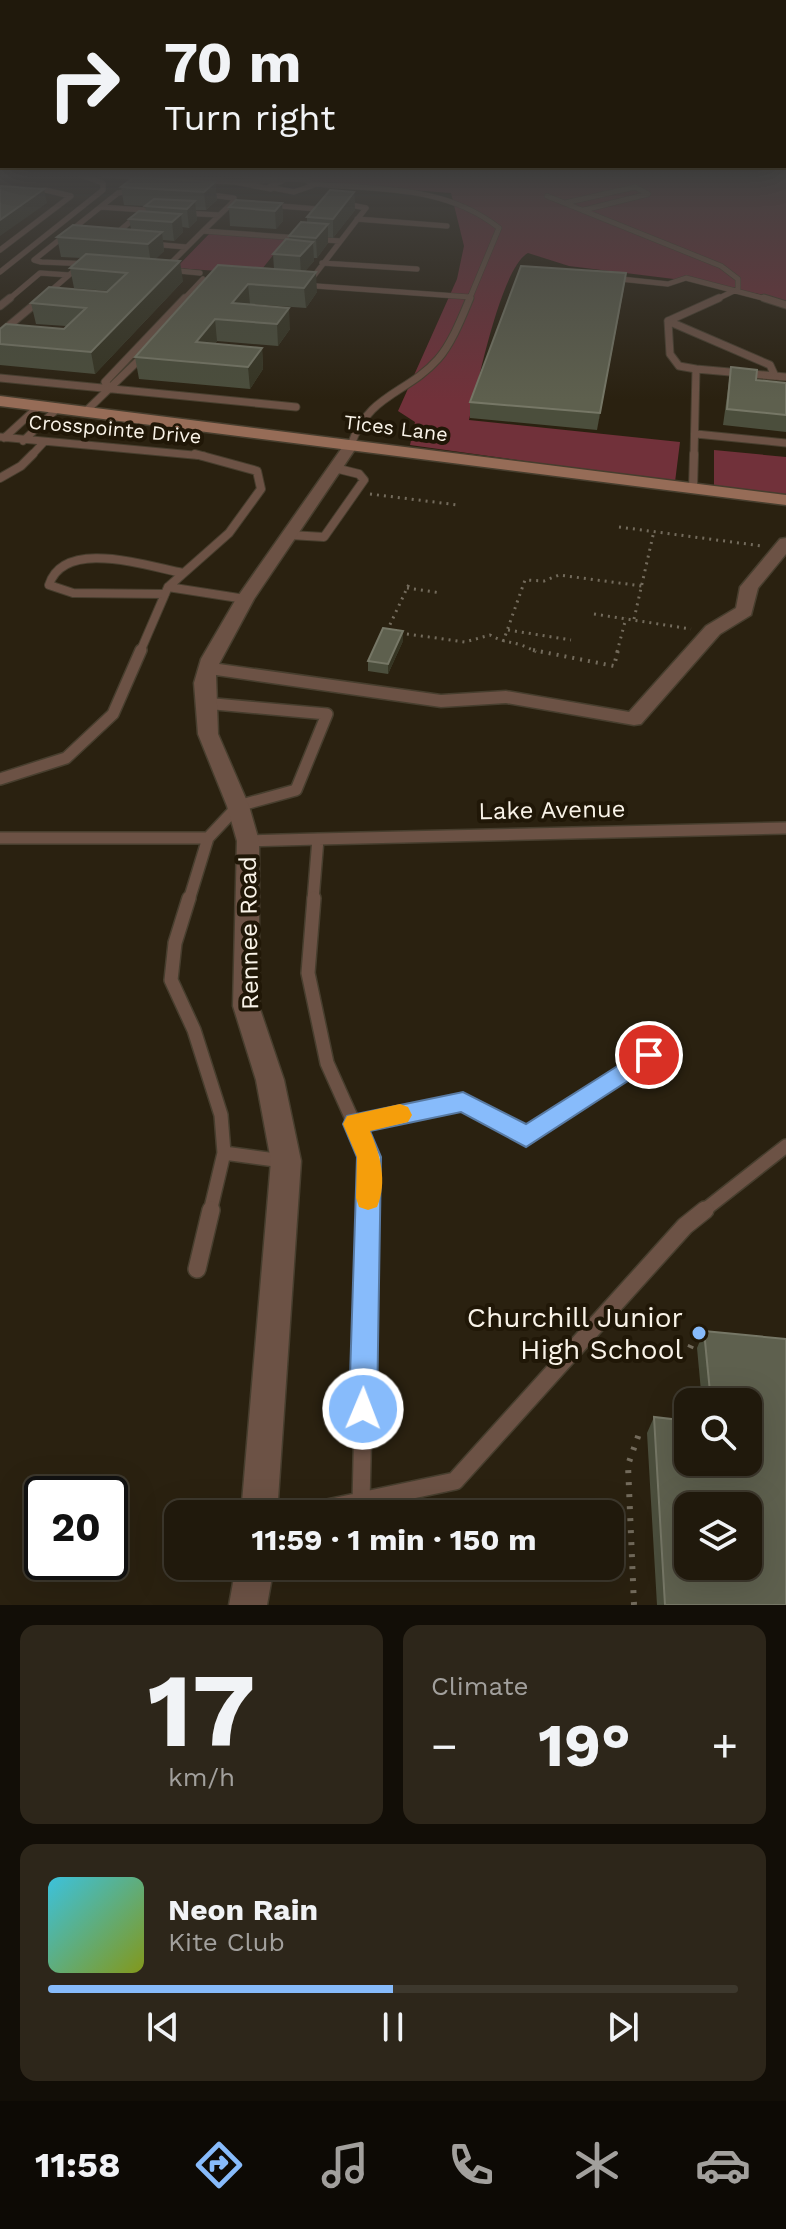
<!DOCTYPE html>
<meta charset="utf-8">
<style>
:root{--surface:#20190c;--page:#2d261a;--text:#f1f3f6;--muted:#a2a09d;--line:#3d382d;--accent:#87bbfb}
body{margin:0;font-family:"Work Sans",sans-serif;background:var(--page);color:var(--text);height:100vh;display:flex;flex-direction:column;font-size:30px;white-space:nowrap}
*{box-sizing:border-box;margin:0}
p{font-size:26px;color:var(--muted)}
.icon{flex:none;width:44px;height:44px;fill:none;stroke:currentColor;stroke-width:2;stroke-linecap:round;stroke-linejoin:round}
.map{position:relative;height:1605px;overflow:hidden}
.drawer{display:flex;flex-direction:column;gap:20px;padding:20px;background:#120e07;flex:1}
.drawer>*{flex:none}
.top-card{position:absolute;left:0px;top:0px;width:786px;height:168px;box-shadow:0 8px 32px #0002,0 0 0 2px var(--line);background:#20190c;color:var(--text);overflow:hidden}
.tools{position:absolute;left:674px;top:1388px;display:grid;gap:16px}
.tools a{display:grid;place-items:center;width:88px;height:88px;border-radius:16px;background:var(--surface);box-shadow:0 8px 32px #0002,0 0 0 2px var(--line);font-size:40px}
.speed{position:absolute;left:24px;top:1476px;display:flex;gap:16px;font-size:40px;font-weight:700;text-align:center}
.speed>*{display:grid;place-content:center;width:104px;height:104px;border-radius:50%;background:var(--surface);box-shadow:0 8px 32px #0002,0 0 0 2px var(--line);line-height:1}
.speed .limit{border:4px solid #111;border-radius:12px;background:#fff;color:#111}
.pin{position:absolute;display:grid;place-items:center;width:68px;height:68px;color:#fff;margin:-34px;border:4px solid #fff;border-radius:50%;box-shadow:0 2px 8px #0007}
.me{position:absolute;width:88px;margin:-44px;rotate:1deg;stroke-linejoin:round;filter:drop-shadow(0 0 6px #0008)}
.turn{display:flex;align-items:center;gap:28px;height:168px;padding:0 32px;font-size:36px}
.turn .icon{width:104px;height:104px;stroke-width:2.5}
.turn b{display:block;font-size:56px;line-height:68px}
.big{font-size:60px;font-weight:700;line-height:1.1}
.drawer .widget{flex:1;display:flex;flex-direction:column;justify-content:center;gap:12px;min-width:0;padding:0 28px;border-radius:16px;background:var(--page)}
.drawer .dial{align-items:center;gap:0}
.dial b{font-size:104px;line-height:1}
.song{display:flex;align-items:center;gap:24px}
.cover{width:96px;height:96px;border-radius:12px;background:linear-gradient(135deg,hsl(190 70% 55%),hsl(70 70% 35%))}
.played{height:8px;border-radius:4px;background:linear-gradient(90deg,var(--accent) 50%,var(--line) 50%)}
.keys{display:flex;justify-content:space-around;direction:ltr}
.heat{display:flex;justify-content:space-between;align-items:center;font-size:44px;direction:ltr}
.drawer .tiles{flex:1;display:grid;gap:20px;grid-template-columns:1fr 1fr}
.widget:last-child{grid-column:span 2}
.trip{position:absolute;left:164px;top:1500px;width:460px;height:80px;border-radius:16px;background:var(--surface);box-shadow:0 8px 32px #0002,0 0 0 2px var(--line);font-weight:700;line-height:80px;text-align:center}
.tabs{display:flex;height:128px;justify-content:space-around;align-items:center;background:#0d0a05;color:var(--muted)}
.tabs .icon{width:56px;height:56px}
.tabs .on{color:var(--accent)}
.tabs b{font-size:36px;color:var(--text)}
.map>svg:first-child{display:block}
.green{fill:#71313a}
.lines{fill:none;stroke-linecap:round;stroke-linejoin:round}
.lane-far5-casing{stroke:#473e2e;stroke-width:6}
.lane-far4-casing{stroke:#473e2e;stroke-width:9}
.lane-far3-casing{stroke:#473e2e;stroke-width:10}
.lane-far2-casing{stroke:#473e2e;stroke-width:14}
.lane-far1-casing{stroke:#473e2e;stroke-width:16}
.lane-casing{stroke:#473e2e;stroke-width:20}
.street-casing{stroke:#473e2e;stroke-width:3}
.secondary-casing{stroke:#473e2e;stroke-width:3}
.path-far2{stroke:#736b5c;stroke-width:3;stroke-dasharray:2 5;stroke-linecap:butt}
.path-far1{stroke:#736b5c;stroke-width:4;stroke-dasharray:2 6;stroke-linecap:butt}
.path{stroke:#736b5c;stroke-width:6;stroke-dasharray:3 9;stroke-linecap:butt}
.lane-far5{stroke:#6c5245;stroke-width:5}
.lane-far4{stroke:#6c5245;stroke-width:7}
.lane-far3{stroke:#6c5245;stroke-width:8}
.lane-far2{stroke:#6c5245;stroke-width:11}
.lane-far1{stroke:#6c5245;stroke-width:13}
.lane{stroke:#6c5245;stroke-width:17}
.street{fill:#6c5245;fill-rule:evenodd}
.secondary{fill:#966c57;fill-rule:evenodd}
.wall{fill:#4b4e3c;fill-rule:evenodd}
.shaded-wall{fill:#363523}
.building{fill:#5e604e;stroke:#767766;stroke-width:2;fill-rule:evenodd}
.route{fill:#87bbfb;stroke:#587aa3;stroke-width:2}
.slow{fill:#f59e0b}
.poi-dot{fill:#87bbfb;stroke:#201707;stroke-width:3}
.labels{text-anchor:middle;stroke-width:8;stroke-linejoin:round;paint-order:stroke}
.far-street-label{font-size:20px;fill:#f9f3e8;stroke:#201707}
.street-label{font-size:24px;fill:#f9f3e8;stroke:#201707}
.near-poi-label{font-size:28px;fill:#f9f3e8;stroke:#201707;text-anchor:end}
</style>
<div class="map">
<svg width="786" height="1605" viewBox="0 0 786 1605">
<rect width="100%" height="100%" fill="#2a2110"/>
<path class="green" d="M215 175H786V303L764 295 690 281 569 266 528 253C501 267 477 387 469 420L680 442 675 482 410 445 415 422 398 411 457 279 464 246 451 193Z
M210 233 287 238 258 274 176 268Z
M714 450 786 457V496L714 488Z"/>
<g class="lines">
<g class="lane-far5-casing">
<path id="lane-far5" d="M105 175 235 182
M286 179 306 180 314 185 294 192 269 187Z
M313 184C379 190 445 185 499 228L469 300
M271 189 235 182 275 180
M204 194 234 198 232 203 247 204
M0 196 45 190 71 196 0 250
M547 196 721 266 738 279V289
M232 203 203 231 340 241
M565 203 635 187 648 194 584 210
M268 205 318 209
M101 207 144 210 111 238
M184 213 219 215
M357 219 447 226
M151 244 186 247
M41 262 34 260 118 193 135 190
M41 262 92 264
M322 263 417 269
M164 270 203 231
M169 270 200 273
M0 272 103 190V183L80 175
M611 278 668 284 686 278 770 300
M310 281 366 208 341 203
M302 285 470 297
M8 300 40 273 69 275 80 266
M40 300 69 275
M183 300 203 279
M715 300 738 289"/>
</g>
<g class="lane-far4-casing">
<path id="lane-far4" d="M764 298 786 305
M0 306 10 298
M668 321 770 365 775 376
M668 321 719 298
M668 321 670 354 679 366 696 369
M0 333 42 298
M0 378 296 407
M109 387 105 382 185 298
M85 412 144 355
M696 434 786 443
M0 437 204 456
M4 438 39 406
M23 441 58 408
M351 445C368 394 407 394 438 359 452 343 462 317 470 298
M31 456 44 442
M694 456 696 369 786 377"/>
</g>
<g class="lane-far3-casing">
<path id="lane-far3" d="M0 478 21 466 33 454
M693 488 694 454
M290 535 324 537 364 480 359 474 335 468
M168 587 245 599
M165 594 73 593 49 585C64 538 146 566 183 573
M140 652 168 587 229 533 261 489 257 471 195 454"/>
</g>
<g class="lane-far2-casing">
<path id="lane-far2" d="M0 779 66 758 113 714 141 650
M0 838H208
M248 841 318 839
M189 900 208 838 238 806 296 790 327 714 204 703
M313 900 318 839 786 828"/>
</g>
<g class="lane-far1-casing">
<path id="lane-far1" d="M189 898 175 943 171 980 194 1030 221 1115 224 1153 210 1212
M314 898 308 973 327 1063 369 1157 368 1212
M355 1124 463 1102 526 1136 649 1055
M224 1153 283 1161
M702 1212 786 1146"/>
</g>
<g class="lane-casing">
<path id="lane" d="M197 1269 211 1210
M361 1503 368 1210
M299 1514 455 1481 685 1226 705 1210"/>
</g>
<g class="street-casing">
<path id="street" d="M351 441 358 445 254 599 219 664 441 695 506 691 629 712 706 626 736 608 740 587 780 539 786 538V554L758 588 751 615 720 634 641 724 634 725 506 703 441 707 216 675 218 734 249 806 259 841V1006L284 1080 301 1161 277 1514H241L271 1161 256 1080 233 1006 237 841 227 806 198 734 194 683 201 659 236 599 346 442Z
M236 1566H274L267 1605H229Z"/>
</g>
<g class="secondary-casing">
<path id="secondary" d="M0 396 786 495V505L0 406Z"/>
</g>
<path class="path-far2" d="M370 494 458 505
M619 527 762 546
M407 588 441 593
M594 614 691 629
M634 619 654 531
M508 630 571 640
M387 631 409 584
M400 633 465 642 490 635C508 645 516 640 536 652
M503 642 525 580 544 581 559 575 642 586
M617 652 626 618"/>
<path class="path-far1" d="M533 650 614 666 618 650"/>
<path class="path" d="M690 1348 697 1332 708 1333
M634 1605 628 1465 641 1428"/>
<use href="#lane-far5" class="lane-far5"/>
<use href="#lane-far4" class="lane-far4"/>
<use href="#lane-far3" class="lane-far3"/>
<use href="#lane-far2" class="lane-far2"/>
<use href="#lane-far1" class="lane-far1"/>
<use href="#lane" class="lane"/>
<use href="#street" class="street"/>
<use href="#secondary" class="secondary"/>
</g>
<path class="wall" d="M215 182 217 200 206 210H196L197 220 189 228 182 227 183 232 174 241 163 240 164 251 155 259 183 281 95 374 0 365V329H64L66 326 36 324 31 303 108 291 74 288 70 268 82 258 61 257 57 237 131 229 129 219 146 211 145 206 124 205 121 187Z
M354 192 355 210 333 238 328 237V243L317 258H314V261L305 271 317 292 306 308 250 304 290 329 278 346 217 341 215 344 262 348 263 369 250 389 139 379 135 357 218 265 274 269 273 254 289 240V236L307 223V217Z
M282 203 283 221 276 229 230 226 229 207Z
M624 288 597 430 470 418V402Z
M731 367 756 380 786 383V432L723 425Z
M403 641 388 674 368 671V661Z
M704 1331 786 1339V1605H657L647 1433 654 1417 688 1421V1462H748V1402H702L697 1348ZM688 1506H748V1566H688Z"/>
<path class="shaded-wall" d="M215 182 217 200 206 210 204 192Z
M44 189 47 203 0 236V220Z
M354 192 355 210 333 238V219Z
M195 201 197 220 189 228 187 209Z
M282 203 283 221 276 229 275 211Z
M181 214 183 232 174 241 172 222Z
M328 224V243L317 258 316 238Z
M162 232 164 251 151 264 148 244Z
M313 242 314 261 301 276 300 256Z
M180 261 183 281 95 374 91 352Z
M316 272 317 292 306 308 304 288Z
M626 273 624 288 597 430 600 413Z
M248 284 250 304 232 303Z
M289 308 290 329 278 346 277 324Z
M215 319 217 341 199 364 196 342Z
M262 348 263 369 250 389 248 367Z
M403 631V641L388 674V664Z"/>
<path class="building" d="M134 177 215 182 204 192 121 187Z
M0 186 44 189 0 220Z
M330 190 354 192 333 219 307 217Z
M154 199 195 201 187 209 145 206Z
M236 200 282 203 275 211 229 207Z
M139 211 181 214 172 222 129 219Z
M301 222 328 224 316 238 289 236Z
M73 225 162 232 148 244 57 237Z
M286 239 313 242 300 256 273 254Z
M86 254 180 261 91 352 0 344V329L6 324 64 329 86 308 31 303 49 287 107 292 127 273 70 268Z
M218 265 316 272 304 288 248 284 232 303 289 308 277 324 215 319 196 342 262 348 248 367 135 357Z
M521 266 626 273 600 413 470 402Z
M731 367 757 370 756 380 786 383V415L727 409Z
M383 628 403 631 388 664 368 661Z
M704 1331 786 1339V1605H665L654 1417 688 1421V1462H748V1402H711ZM688 1506H748V1566H688Z"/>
<linearGradient id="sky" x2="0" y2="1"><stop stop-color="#171209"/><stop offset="0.44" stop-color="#444342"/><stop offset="1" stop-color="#444342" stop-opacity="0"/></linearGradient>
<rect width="786" height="400" fill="url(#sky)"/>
<path class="route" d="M649 1046 657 1049 661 1055 657 1062 526 1147 461 1112 370 1131 381 1157 377 1409 373 1419 363 1423 353 1419 349 1409 357 1157 343 1124 347 1116 463 1092 526 1124Z"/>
<path class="slow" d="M400 1104 408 1107 412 1115 408 1122 370 1131C380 1154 388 1182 377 1207L368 1210 359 1207 356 1198 357 1157 343 1124 347 1116Z"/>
<circle class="poi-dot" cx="699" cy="1333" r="8"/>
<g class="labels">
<g class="far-street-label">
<text transform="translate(396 428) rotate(7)" y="7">Tices Lane</text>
<text transform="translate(115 429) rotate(5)" y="7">Crosspointe Drive</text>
</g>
<g class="street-label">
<text transform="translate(552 810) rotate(-1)" y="8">Lake Avenue</text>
<text transform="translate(249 933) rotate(-91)" y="8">Rennee Road</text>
</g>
<g class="near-poi-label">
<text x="683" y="1327">Churchill Junior<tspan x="683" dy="32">High School</tspan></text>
</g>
</g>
</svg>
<div class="tools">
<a><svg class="icon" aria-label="search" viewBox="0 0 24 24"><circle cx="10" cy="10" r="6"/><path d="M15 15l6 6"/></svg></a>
<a><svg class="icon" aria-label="layers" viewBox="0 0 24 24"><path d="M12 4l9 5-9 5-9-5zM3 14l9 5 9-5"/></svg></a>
</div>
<div class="speed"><div class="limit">20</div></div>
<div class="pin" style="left:649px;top:1055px;background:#d93025"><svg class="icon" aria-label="arrive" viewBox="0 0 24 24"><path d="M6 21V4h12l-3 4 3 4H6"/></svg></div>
<svg class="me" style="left:363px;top:1409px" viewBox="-20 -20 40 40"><circle r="17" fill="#87bbfb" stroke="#fff" stroke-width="3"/><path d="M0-11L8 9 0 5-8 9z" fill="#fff"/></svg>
<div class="trip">11:59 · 1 min · 150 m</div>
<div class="top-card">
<div class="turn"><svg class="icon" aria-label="right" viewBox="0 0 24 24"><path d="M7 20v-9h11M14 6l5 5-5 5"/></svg><div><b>70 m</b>Turn right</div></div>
</div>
</div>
<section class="drawer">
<div class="tiles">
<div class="widget dial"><b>17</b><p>km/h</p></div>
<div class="widget"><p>Climate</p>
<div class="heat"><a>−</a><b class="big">19°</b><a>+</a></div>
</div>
<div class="widget">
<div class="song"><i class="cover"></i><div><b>Neon Rain</b><p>Kite Club</p></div></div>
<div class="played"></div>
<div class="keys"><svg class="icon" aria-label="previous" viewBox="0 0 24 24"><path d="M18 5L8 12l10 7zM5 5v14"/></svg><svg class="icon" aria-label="pause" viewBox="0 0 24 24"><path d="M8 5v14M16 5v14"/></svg><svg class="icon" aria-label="next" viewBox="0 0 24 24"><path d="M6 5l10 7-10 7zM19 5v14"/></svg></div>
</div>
</div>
</section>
<nav class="tabs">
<b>11:58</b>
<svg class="icon on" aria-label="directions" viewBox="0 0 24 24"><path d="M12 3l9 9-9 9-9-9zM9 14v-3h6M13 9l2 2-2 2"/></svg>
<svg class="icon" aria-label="music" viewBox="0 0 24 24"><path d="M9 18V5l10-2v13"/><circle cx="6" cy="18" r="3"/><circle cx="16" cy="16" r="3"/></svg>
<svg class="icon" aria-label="phone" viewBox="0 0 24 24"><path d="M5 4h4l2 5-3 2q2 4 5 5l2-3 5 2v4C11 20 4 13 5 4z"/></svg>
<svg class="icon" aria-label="climate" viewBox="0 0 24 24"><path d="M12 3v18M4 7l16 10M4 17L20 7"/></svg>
<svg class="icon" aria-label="car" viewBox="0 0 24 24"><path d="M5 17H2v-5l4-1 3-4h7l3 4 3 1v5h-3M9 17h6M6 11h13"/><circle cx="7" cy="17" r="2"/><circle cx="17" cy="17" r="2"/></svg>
</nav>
